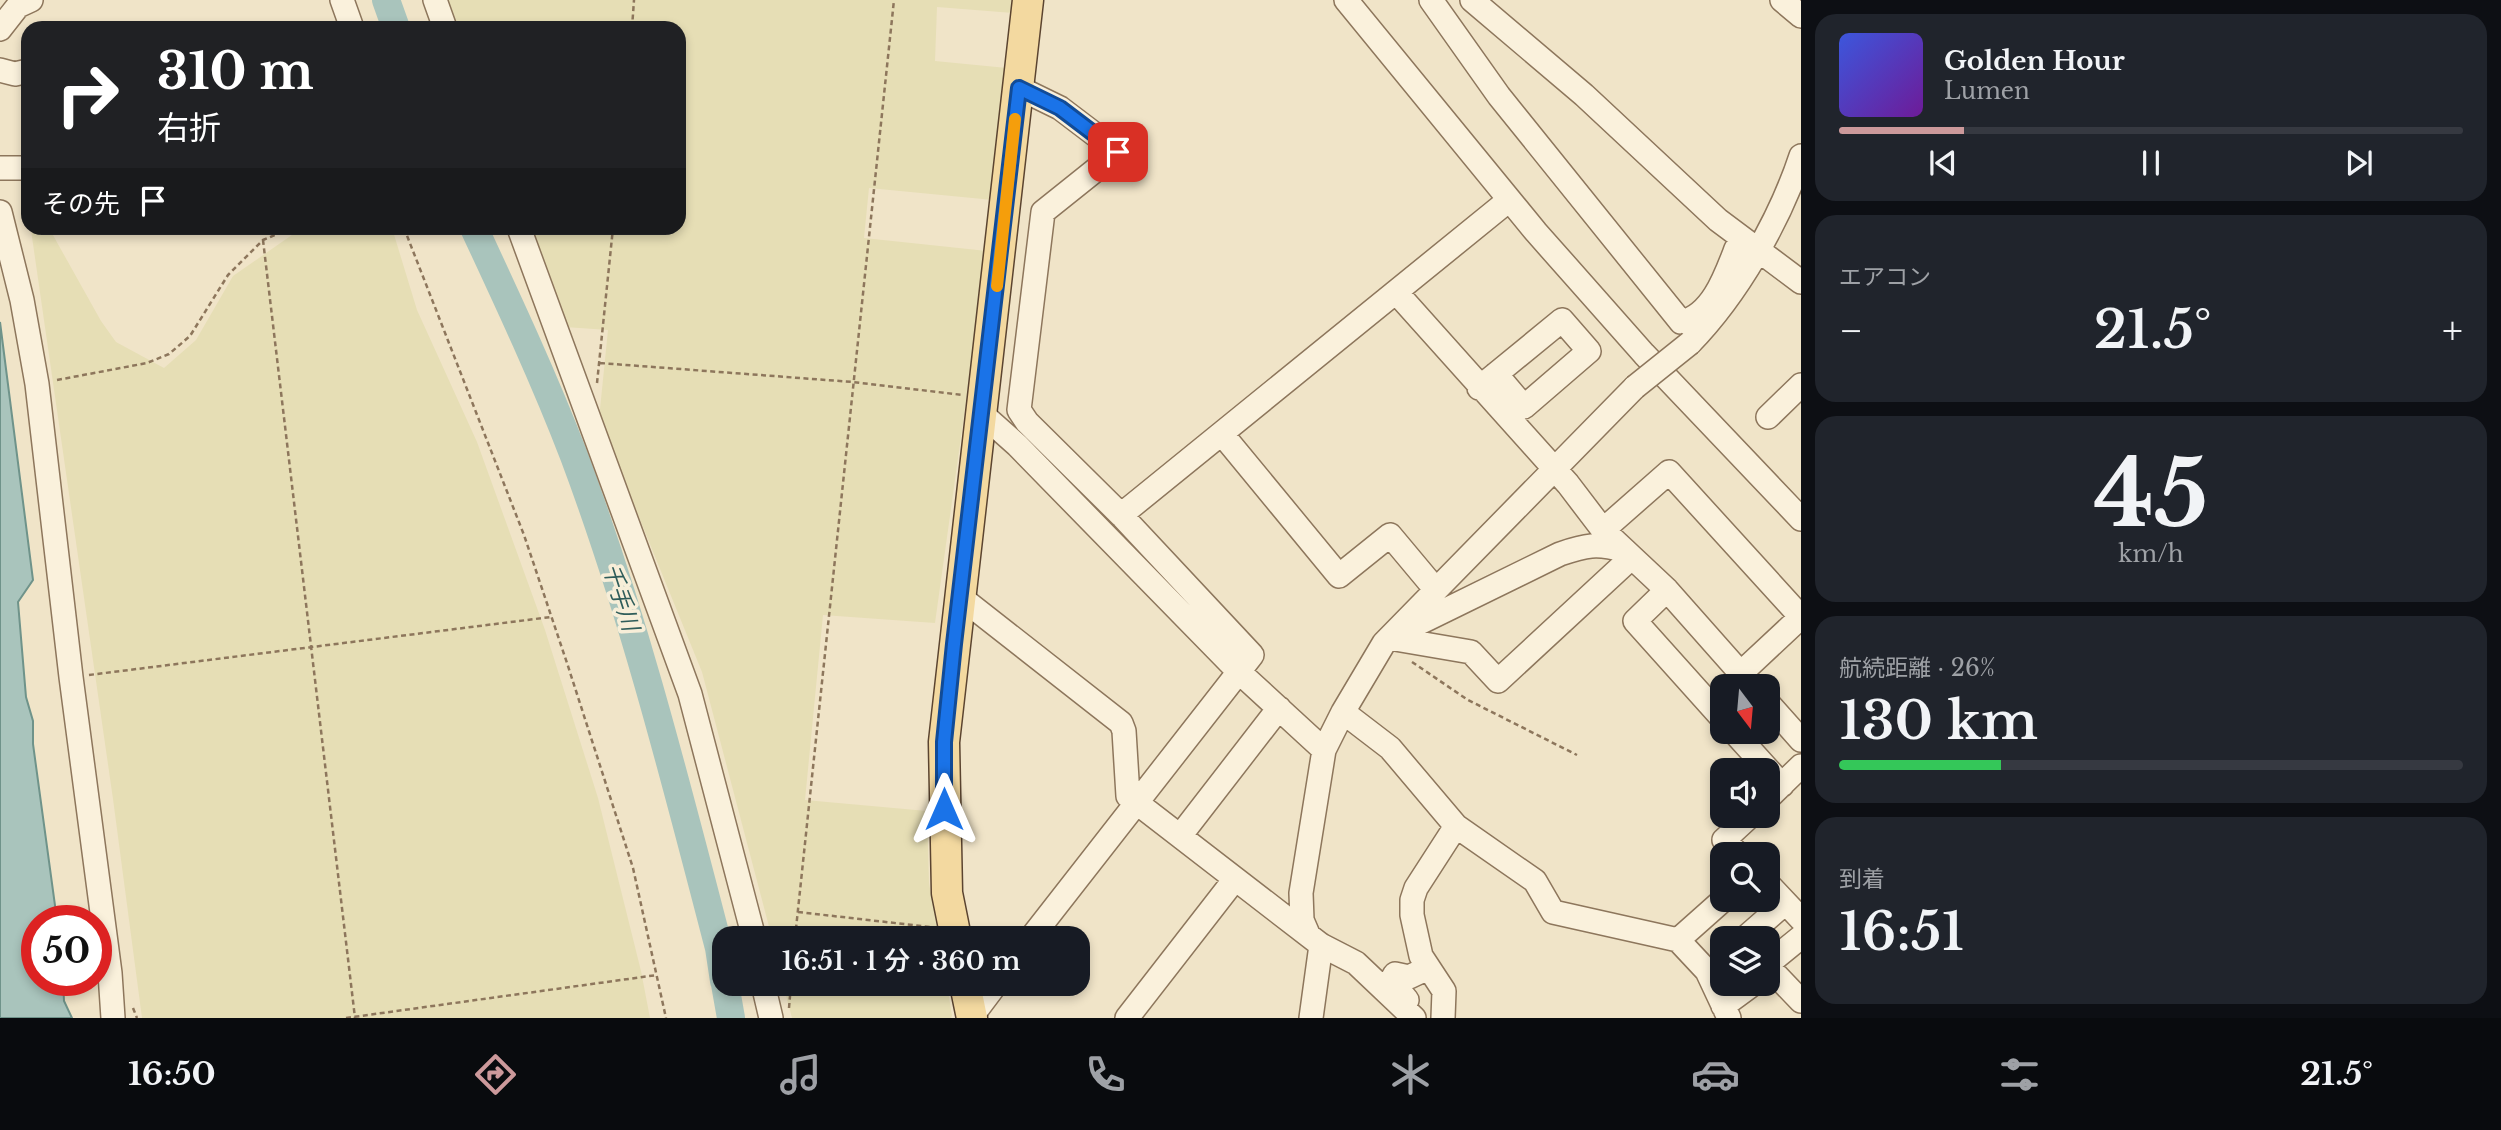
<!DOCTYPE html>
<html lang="ja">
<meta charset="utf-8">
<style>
:root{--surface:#171b24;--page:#20242c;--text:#f1f3f6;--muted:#9ea1a6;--line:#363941;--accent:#cc999b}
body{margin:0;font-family:"Libre Baskerville","Noto Sans JP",serif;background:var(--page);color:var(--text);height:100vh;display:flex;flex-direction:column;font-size:26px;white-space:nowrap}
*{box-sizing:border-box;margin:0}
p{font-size:23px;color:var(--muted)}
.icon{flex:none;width:38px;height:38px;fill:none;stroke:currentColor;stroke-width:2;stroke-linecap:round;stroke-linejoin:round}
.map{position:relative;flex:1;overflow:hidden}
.sheet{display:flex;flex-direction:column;gap:14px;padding:14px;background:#0d0f14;width:700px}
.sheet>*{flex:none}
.hud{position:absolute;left:21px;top:21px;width:665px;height:214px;border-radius:21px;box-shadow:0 4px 10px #0003;background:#202124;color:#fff;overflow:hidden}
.needle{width:46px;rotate:164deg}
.fabs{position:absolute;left:1710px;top:674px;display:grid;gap:14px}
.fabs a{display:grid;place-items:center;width:70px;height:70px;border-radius:14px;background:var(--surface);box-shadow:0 4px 10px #0003;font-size:35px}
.speed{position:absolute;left:21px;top:905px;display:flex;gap:14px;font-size:35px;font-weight:700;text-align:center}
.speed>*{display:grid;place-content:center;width:91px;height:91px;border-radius:50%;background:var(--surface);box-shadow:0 4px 10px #0003;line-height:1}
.speed .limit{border:10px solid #d22;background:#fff;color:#111}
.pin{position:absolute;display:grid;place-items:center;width:60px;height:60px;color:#fff;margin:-30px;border-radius:14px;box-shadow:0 4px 10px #0006}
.me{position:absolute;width:77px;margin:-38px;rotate:0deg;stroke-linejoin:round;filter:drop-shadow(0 0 5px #0008)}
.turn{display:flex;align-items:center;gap:24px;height:147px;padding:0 21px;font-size:32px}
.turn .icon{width:91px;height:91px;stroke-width:2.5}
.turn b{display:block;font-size:49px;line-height:60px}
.then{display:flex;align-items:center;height:66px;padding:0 21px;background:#0003;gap:14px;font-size:26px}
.big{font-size:52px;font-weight:600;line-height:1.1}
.sheet .tile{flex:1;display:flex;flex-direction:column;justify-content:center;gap:10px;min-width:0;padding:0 24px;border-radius:21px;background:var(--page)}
.sheet .dial{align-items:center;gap:0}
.dial b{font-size:91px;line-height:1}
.song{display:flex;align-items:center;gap:21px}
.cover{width:84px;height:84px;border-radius:10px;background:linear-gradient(135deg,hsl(230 70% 55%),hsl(280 70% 35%))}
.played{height:7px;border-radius:4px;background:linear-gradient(90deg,var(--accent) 20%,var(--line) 20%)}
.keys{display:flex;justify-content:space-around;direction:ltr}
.heat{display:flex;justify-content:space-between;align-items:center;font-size:38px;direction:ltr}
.charge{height:10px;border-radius:5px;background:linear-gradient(90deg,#34c759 26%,var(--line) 0)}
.trip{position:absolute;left:712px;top:926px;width:378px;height:70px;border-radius:21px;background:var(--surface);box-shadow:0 4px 10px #0003;font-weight:600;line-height:70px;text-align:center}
.menu{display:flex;height:112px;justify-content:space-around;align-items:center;background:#090b0e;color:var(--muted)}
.menu .icon{width:49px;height:49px}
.menu .on{color:var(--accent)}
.menu b{font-size:32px;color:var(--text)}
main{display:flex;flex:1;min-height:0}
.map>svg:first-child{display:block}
.farmland{fill:#e6deb5}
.water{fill:#a9c4bc;stroke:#6f938a;stroke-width:2}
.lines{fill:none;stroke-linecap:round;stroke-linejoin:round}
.river{stroke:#a9c4bc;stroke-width:28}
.minor-casing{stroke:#8d765c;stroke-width:26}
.major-casing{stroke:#5b4430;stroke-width:33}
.path{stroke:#8d765c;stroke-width:2.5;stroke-dasharray:5 3.5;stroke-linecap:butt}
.minor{stroke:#faf1dc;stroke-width:23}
.major{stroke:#f3d9a0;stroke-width:30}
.minor-bridge-casing{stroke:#8d765c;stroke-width:26;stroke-linecap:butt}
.minor-bridge{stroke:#faf1dc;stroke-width:23}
.route-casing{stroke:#114b97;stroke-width:18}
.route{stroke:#1a73e8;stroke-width:12}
.slow{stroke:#f59e0b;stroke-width:12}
.labels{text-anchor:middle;stroke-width:7;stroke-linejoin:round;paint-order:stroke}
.water-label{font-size:23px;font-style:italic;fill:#2f5d5a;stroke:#f7eed8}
</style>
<main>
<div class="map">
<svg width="1801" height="1018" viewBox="0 0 1801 1018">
<rect width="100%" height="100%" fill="#f0e4c8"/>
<path class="farmland" d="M447 0H1014L1013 13 937 7 935 61 1007 68 993 200 869 188 864 238 987 251 935 623 823 615 805 800 927 811 929 883 939 938H772L702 672 599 419 608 330 565 327 530 228H679V28H458Z
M36 228H49L101 321 116 342 164 368 196 340 233 276 302 228H392L417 310 477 442 545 630 598 798 641 971 650 1018H142L113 799 31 230Z
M783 984H947L952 1016 951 1018H792Z"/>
<path class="water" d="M0 322 33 580 18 602 26 697 33 721V744L57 920H37V980H63L64 1001 72 1018H0Z"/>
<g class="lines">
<path class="river" d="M386 0 396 28
M474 228C509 303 544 378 574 456 634 616 676 783 719 948L724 981
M725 984 731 1018"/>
<g class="minor-casing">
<path id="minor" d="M342 0 352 28
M435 0 445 28
M1346 0 1536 232 1644 354 1801 519
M1431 0 1499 96 1681 322C1712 316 1726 275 1736 249
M1472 0 1584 95 1718 220 1801 282
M1782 0 1801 16
M0 29 18 6 31 0
M0 70 15 74 28 71
M1019 88 1060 108 1118 152 1043 212 1019 410 1027 422 1121 515 1252 655 1031 938
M0 168H28
M0 212 22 300 37 384 71 677 110 973 113 1018
M519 228 690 694 754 938
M1396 292 1568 484 1603 530 1667 590 1752 686
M1690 343C1737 295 1780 220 1801 156
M1479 388 1562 320 1589 351 1524 407 1496 374
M981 413 1017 445 1238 671 1324 750
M1768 417 1801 385
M1222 434 1339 576 1390 535 1436 590
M1121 515 1509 200
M1603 530 1669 472 1801 617 1740 674
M1667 590 1635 621 1722 718
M959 596 1121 723 1124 731 1128 796 1321 945 1356 963 1414 1018
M1405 630 1560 554C1586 545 1597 543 1623 550
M1389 638 1471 652 1498 681 1632 557
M1768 703 1801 740
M1343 712 1390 748 1456 826 1535 881 1553 912 1678 940 1707 971 1729 1018
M1734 732 1782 785
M1768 798 1801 766
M1180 836 1279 708
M1738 854 1724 840 1750 816
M1768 884 1801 919
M1308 934 1302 920 1301 893 1324 750 1343 712 1384 643 1635 387
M1745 938 1785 903
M1678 940 1723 900
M1768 969 1769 963 1801 937
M1768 974 1777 976 1801 1001
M763 984 771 1018
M1407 1000 1391 981 1395 974 1409 977 1428 968
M1723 1006 1753 984
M972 1016 996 984
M1127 1018 1235 879
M1311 1018 1321 945
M1443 1018 1444 991 1421 956 1412 915V900L1416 888 1456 826"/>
</g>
<g class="major-casing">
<path id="major" d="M956 938 947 893 944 742 1028 0
M965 984 972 1018"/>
</g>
<path class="path" d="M632 28 634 0
M404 228 524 535 567 663 633 868 666 1018
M263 240 355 1018
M600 363 853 382 963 395
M57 380 147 363 169 354 190 336 228 275 263 240 292 228
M597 383 613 228
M1412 662 1468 700 1577 755
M89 675 551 617
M798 912 930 927
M795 938 894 0
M133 1008 137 1018
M789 1008 791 984
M346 1018 657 975"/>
<use href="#minor" class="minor"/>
<use href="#major" class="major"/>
<g class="minor-bridge-casing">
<path id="minor-bridge" d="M1635 387 1690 343"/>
</g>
<use href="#minor-bridge" class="minor-bridge"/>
</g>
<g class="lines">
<g class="route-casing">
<path id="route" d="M944 809V742L954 644 1019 88 1060 108 1118 152"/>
</g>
<use href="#route" class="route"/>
<path class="slow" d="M997 286 1015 119"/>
</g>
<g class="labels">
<g class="water-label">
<text transform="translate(621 597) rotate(72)" y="8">千手川</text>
</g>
</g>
</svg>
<div class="fabs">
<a><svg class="needle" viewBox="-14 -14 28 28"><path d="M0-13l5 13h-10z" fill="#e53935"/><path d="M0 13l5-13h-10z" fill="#9ea1a6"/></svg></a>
<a><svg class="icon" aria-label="sound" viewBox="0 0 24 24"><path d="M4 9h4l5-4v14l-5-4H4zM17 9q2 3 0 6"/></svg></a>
<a><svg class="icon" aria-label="search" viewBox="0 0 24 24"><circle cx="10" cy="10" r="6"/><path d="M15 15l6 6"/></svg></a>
<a><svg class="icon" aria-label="layers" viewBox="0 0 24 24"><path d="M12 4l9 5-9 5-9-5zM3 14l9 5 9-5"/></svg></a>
</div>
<div class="speed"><div class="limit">50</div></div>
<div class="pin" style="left:1118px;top:152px;background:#d93025"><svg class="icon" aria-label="arrive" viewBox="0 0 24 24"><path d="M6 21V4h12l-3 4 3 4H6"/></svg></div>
<svg class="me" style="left:944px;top:809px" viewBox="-20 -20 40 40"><path d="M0-17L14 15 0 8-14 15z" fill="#1a73e8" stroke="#fff" stroke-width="4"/></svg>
<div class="trip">16:51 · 1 分 · 360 m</div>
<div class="hud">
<div class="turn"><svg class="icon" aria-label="right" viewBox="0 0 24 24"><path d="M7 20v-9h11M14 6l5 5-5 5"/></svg><div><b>310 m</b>右折</div></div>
<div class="then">その先<svg class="icon" aria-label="arrive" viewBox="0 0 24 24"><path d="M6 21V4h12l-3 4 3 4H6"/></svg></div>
</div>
</div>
<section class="sheet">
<div class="tile">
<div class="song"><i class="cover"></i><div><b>Golden Hour</b><p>Lumen</p></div></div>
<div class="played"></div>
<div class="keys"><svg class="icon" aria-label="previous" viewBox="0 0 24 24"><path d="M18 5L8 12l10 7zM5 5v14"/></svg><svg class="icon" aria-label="pause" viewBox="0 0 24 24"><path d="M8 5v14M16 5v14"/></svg><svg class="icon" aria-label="next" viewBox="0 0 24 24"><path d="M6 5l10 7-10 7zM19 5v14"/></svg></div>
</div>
<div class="tile"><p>エアコン</p>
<div class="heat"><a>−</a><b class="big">21.5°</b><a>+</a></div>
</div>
<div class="tile dial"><b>45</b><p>km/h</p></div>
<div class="tile"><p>航続距離 · 26%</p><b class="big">130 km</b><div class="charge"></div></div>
<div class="tile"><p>到着</p><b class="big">16:51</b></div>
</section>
</main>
<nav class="menu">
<b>16:50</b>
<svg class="icon on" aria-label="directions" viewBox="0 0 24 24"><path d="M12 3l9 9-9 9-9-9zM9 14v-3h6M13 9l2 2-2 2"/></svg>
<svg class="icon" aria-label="music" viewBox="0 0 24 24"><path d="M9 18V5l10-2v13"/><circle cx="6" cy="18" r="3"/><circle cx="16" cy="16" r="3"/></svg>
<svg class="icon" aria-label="phone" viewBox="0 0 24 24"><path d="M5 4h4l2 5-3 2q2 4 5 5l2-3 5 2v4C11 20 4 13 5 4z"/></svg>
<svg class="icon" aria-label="climate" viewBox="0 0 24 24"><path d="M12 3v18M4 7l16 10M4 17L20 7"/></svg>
<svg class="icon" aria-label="car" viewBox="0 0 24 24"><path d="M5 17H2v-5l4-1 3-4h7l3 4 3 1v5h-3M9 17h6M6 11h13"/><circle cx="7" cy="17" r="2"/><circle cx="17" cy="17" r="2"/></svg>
<svg class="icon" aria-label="filters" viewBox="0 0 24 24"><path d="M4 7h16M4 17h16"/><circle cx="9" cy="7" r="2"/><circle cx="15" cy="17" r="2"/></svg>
<b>21.5°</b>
</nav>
